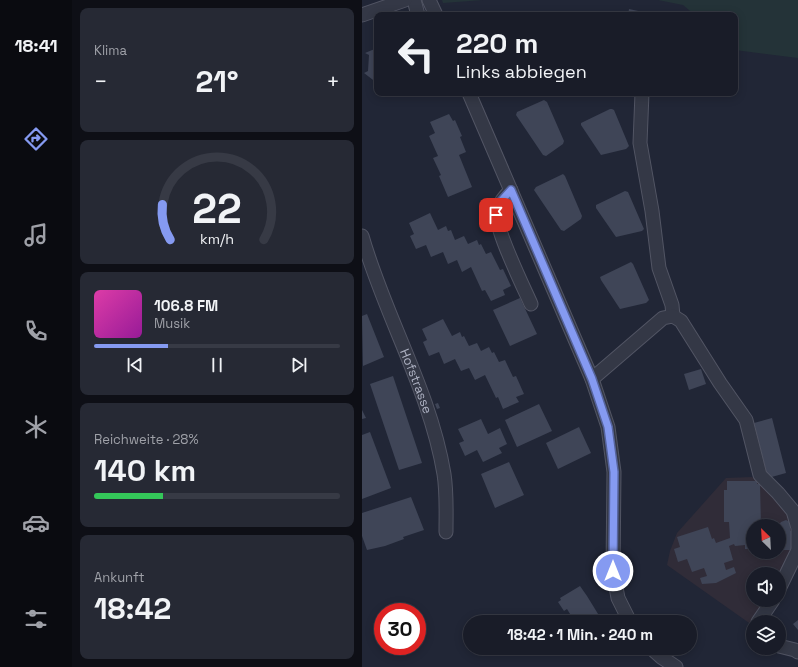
<!DOCTYPE html>
<html lang="de">
<meta charset="utf-8">
<style>
:root{--surface:#191c28;--page:#262934;--text:#f1f3f6;--muted:#9fa1a8;--line:#373a45;--accent:#859af1}
body{margin:0;font-family:"Space Grotesk",sans-serif;background:var(--page);color:var(--text);height:100vh;display:flex;flex-direction:column;font-size:15px;white-space:nowrap}
*{box-sizing:border-box;margin:0}
p{font-size:13px;color:var(--muted)}
.icon{flex:none;width:22px;height:22px;fill:none;stroke:currentColor;stroke-width:2;stroke-linecap:round;stroke-linejoin:round}
.map{position:relative;flex:1;overflow:hidden}
.panel{display:flex;flex-direction:column;gap:8px;padding:8px;background:#0e0f16;width:290px}
.panel>*{flex:none}
.banner{position:absolute;left:12px;top:12px;width:364px;height:84px;border-radius:8px;box-shadow:0 2px 10px #0003,0 0 0 1px var(--line);background:#191c28;color:var(--text);overflow:hidden}
.needle{width:26px;rotate:336deg}
.fabs{position:absolute;left:384px;top:519px;display:grid;gap:8px}
.fabs a{display:grid;place-items:center;width:40px;height:40px;border-radius:50%;background:var(--surface);box-shadow:0 2px 10px #0003,0 0 0 1px var(--line);font-size:20px}
.speed{position:absolute;left:12px;top:603px;display:flex;gap:8px;font-size:20px;font-weight:700;text-align:center}
.speed>*{display:grid;place-content:center;width:52px;height:52px;border-radius:50%;background:var(--surface);box-shadow:0 2px 10px #0003,0 0 0 1px var(--line);line-height:1}
.speed .limit{border:6px solid #d22;background:#fff;color:#111}
.pin{position:absolute;display:grid;place-items:center;width:34px;height:34px;color:#fff;margin:-17px;border-radius:8px;box-shadow:0 2px 6px #0006}
.me{position:absolute;width:44px;margin:-22px;rotate:0deg;stroke-linejoin:round;filter:drop-shadow(0 0 3px #0008)}
.turn{display:flex;align-items:center;gap:14px;height:84px;padding:0 16px;font-size:18px}
.turn .icon{width:52px;height:52px;stroke-width:2.5}
.turn b{display:block;font-size:28px;line-height:34px}
.big{font-size:30px;font-weight:700;line-height:1.1}
.panel .tile{flex:1;display:flex;flex-direction:column;justify-content:center;gap:6px;min-width:0;padding:0 14px;border-radius:8px;background:var(--page)}
.panel .dial{align-items:center;gap:0}
.dial svg{height:104px;overflow:visible;fill:none;stroke:var(--line);stroke-width:7;stroke-linecap:round;text-anchor:middle}
.dial text{fill:var(--text);stroke:none}
.song{display:flex;align-items:center;gap:12px}
.cover{width:48px;height:48px;border-radius:6px;background:linear-gradient(135deg,hsl(320 70% 55%),hsl(300 70% 35%))}
.played{height:4px;border-radius:2px;background:linear-gradient(90deg,var(--accent) 30%,var(--line) 30%)}
.keys{display:flex;justify-content:space-around;direction:ltr}
.heat{display:flex;justify-content:space-between;align-items:center;font-size:22px;direction:ltr}
.charge{height:6px;border-radius:3px;background:linear-gradient(90deg,#34c759 28%,var(--line) 0)}
.trip{position:absolute;left:101px;top:615px;width:234px;height:40px;border-radius:20px;background:var(--surface);box-shadow:0 2px 10px #0003,0 0 0 1px var(--line);font-weight:700;line-height:40px;text-align:center}
main{display:flex;flex:1;min-height:0}
.tabs{display:flex;flex-direction:column;width:72px;justify-content:space-around;align-items:center;background:#0a0b10;color:var(--muted)}
.tabs .icon{width:28px;height:28px}
.tabs .current{color:var(--accent)}
.tabs b{font-size:18px;color:var(--text)}
.map>svg:first-child{display:block}
.medical{fill:#302c38;fill-rule:evenodd}
.green{fill:#243338}
.building{fill:#3f4557}
.lines{fill:none;stroke-linecap:round;stroke-linejoin:round}
.minor-casing{stroke:#525564;stroke-width:15}
.minor{stroke:#343846;stroke-width:13}
.route-casing{stroke:#56649d;stroke-width:10}
.route{stroke:#859af1;stroke-width:7}
.labels{text-anchor:middle;stroke-width:4;stroke-linejoin:round;paint-order:stroke}
.street-label{font-size:13px;fill:#aeb2c3;stroke:#1a1d2b}
</style>
<main>
<nav class="tabs">
<b>18:41</b>
<svg class="icon current" aria-label="directions" viewBox="0 0 24 24"><path d="M12 3l9 9-9 9-9-9zM9 14v-3h6M13 9l2 2-2 2"/></svg>
<svg class="icon" aria-label="music" viewBox="0 0 24 24"><path d="M9 18V5l10-2v13"/><circle cx="6" cy="18" r="3"/><circle cx="16" cy="16" r="3"/></svg>
<svg class="icon" aria-label="phone" viewBox="0 0 24 24"><path d="M5 4h4l2 5-3 2q2 4 5 5l2-3 5 2v4C11 20 4 13 5 4z"/></svg>
<svg class="icon" aria-label="climate" viewBox="0 0 24 24"><path d="M12 3v18M4 7l16 10M4 17L20 7"/></svg>
<svg class="icon" aria-label="car" viewBox="0 0 24 24"><path d="M5 17H2v-5l4-1 3-4h7l3 4 3 1v5h-3M9 17h6M6 11h13"/><circle cx="7" cy="17" r="2"/><circle cx="17" cy="17" r="2"/></svg>
<svg class="icon" aria-label="filters" viewBox="0 0 24 24"><path d="M4 7h16M4 17h16"/><circle cx="9" cy="7" r="2"/><circle cx="15" cy="17" r="2"/></svg>
</nav>
<section class="panel">
<div class="tile"><p>Klima</p>
<div class="heat"><a>−</a><b class="big">21°</b><a>+</a></div>
</div>
<div class="tile dial"><svg viewBox="0 0 100 80">
<path d="M14 69A42 42 0 1 1 86 69"/>
<path d="M14 69A42 42 0 0 1 8 42" stroke="#859af1"/>
<text x="50" y="56" font-size="32" font-weight="700">22</text>
<text x="50" y="72" font-size="11">km/h</text>
</svg></div>
<div class="tile">
<div class="song"><i class="cover"></i><div><b>106.8 FM</b><p>Musik</p></div></div>
<div class="played"></div>
<div class="keys"><svg class="icon" aria-label="previous" viewBox="0 0 24 24"><path d="M18 5L8 12l10 7zM5 5v14"/></svg><svg class="icon" aria-label="pause" viewBox="0 0 24 24"><path d="M8 5v14M16 5v14"/></svg><svg class="icon" aria-label="next" viewBox="0 0 24 24"><path d="M6 5l10 7-10 7zM19 5v14"/></svg></div>
</div>
<div class="tile"><p>Reichweite · 28%</p><b class="big">140 km</b><div class="charge"></div></div>
<div class="tile"><p>Ankunft</p><b class="big">18:42</b></div>
</section>
<div class="map">
<svg width="436" height="667" viewBox="0 0 436 667">
<rect width="100%" height="100%" fill="#212636"/>
<path class="medical" d="M390 477 402 482 427 512 434 542 417 584V574H391V600H407L390 625 305 565 308 551 315 533 364 478ZM391 526H417V552H391Z"/>
<path class="green" d="M80 0H121L81 3Z
M296 0H436V58L373 50V15H333L321 5Z"/>
<path class="building" d="M267 9 290 14V15H266Z
M15 48V83L2 73 6 71 7 55 3 53Z
M182 100 185 102 202 141 201 144 184 156 181 155 154 115 155 112Z
M248 109H250L252 110 267 146 264 149 239 155 219 125V123Z
M87 114 91 121 93 120 100 136 98 137 104 152 97 155 110 187 86 197 77 176 79 175 71 158 76 156 67 136 73 133 68 122Z
M201 174 203 176 220 216 219 219 202 231 199 230 172 190 174 187Z
M263 191 266 192 282 229 280 231 254 237 234 208V205Z
M68 213 76 230 84 226 86 231 89 230 93 240 102 236 106 244 115 240 117 245 119 244 124 254 129 252 138 270 141 269 149 286 141 290 143 295 129 301 123 290 120 291 109 267 100 272 95 260 86 264 81 252 69 257 64 245 54 249 48 236 52 234 47 223Z
M269 262 271 264 287 300 284 303 258 309 239 280 238 277Z
M158 298 175 334 148 346 131 310Z
M5 314 22 357 1 366 0 316Z
M81 319 90 336 98 332 100 337 102 336 107 346 115 343 119 351 127 347 130 353 132 352 137 362 143 360 151 377 154 376 162 394 154 397 157 402 141 409 136 397 134 398 123 375 113 380 107 368 99 371 93 359 82 364 77 352 67 356 61 342 65 340 60 329Z
M339 369 344 384 327 390 322 374Z
M31 376 60 463 37 470 8 384Z
M76 403 78 408 75 409 73 404Z
M177 404 190 431 155 447 143 420Z
M0 410 4 418 0 419Z
M410 418 424 473 406 478 392 423Z
M119 419 126 434 138 428 145 444 137 448 140 453 121 462 115 450 103 456 97 443 102 441 96 429Z
M217 427 229 453 196 469 184 443Z
M8 432 29 488 0 499V435Z
M147 462 162 495 133 508 119 474Z
M365 481H395V484H398L399 526H391V549H383V545L373 546 372 544 367 546 371 560 362 563 364 570 372 567 374 573 354 583 340 584 338 578 345 576 342 568 330 572 325 559 316 562 312 549 318 547 315 537 346 527 350 539 352 538 354 543 368 538 367 522H362V490H365Z
M49 497 62 530 41 537 42 539 23 546 5 550 0 536V513Z
M424 520 428 522V531H431V550H417V526H416L419 522Z
M218 586 225 596 241 622H213L205 609 202 611 196 602 199 600 198 598Z
M436 620V630L431 624Z"/>
<g class="lines">
<g class="minor-casing">
<g id="minor">
<path d="M52 0 56 15"/>
<path d="M67 0 74 15"/>
<path d="M0 15 43 0"/>
<path d="M107 93 230 379 246 427 252 472 251 571 256 598 268 622"/>
<path d="M280 93 278 143 290 211 297 268 310 305 311 316"/>
<path d="M149 190C142 197 137 203 135 213 132 227 162 288 169 304"/>
<path id="s1" d="M0 236C23 317 68 390 82 474 85 493 84 513 84 532"/>
<path d="M230 379 301 318 311 316 319 321 358 383 384 420 398 475 416 493 431 511 436 528V550L417 589"/>
<path d="M396 622 411 600"/>
<path d="M417 646 433 650 436 652"/>
<path d="M289 648 299 657 314 667"/>
</g>
</g>
<use href="#minor" class="minor"/>
</g>
<g class="lines">
<g class="route-casing">
<path id="route" d="M134 215 139 201 149 190 230 379 246 427 252 472 251 571"/>
</g>
<use href="#route" class="route"/>
</g>
<g class="labels">
<g class="street-label">
<text dy="5" stroke="none"><textPath href="#s1" startOffset="155">Hofstrasse</textPath></text>
</g>
</g>
</svg>
<div class="fabs">
<a><svg class="needle" viewBox="-14 -14 28 28"><path d="M0-13l5 13h-10z" fill="#e53935"/><path d="M0 13l5-13h-10z" fill="#9fa1a8"/></svg></a>
<a><svg class="icon" aria-label="sound" viewBox="0 0 24 24"><path d="M4 9h4l5-4v14l-5-4H4zM17 9q2 3 0 6"/></svg></a>
<a><svg class="icon" aria-label="layers" viewBox="0 0 24 24"><path d="M12 4l9 5-9 5-9-5zM3 14l9 5 9-5"/></svg></a>
</div>
<div class="speed"><div class="limit">30</div></div>
<div class="pin" style="left:134px;top:215px;background:#d93025"><svg class="icon" aria-label="arrive" viewBox="0 0 24 24"><path d="M6 21V4h12l-3 4 3 4H6"/></svg></div>
<svg class="me" style="left:251px;top:571px" viewBox="-20 -20 40 40"><circle r="17" fill="#859af1" stroke="#fff" stroke-width="3"/><path d="M0-11L8 9 0 5-8 9z" fill="#fff"/></svg>
<div class="trip">18:42 · 1 Min. · 240 m</div>
<div class="banner">
<div class="turn"><svg class="icon" aria-label="left" viewBox="0 0 24 24"><path d="M17 20v-9H6M10 6l-5 5 5 5"/></svg><div><b>220 m</b>Links abbiegen</div></div>
</div>
</div>
</main>
